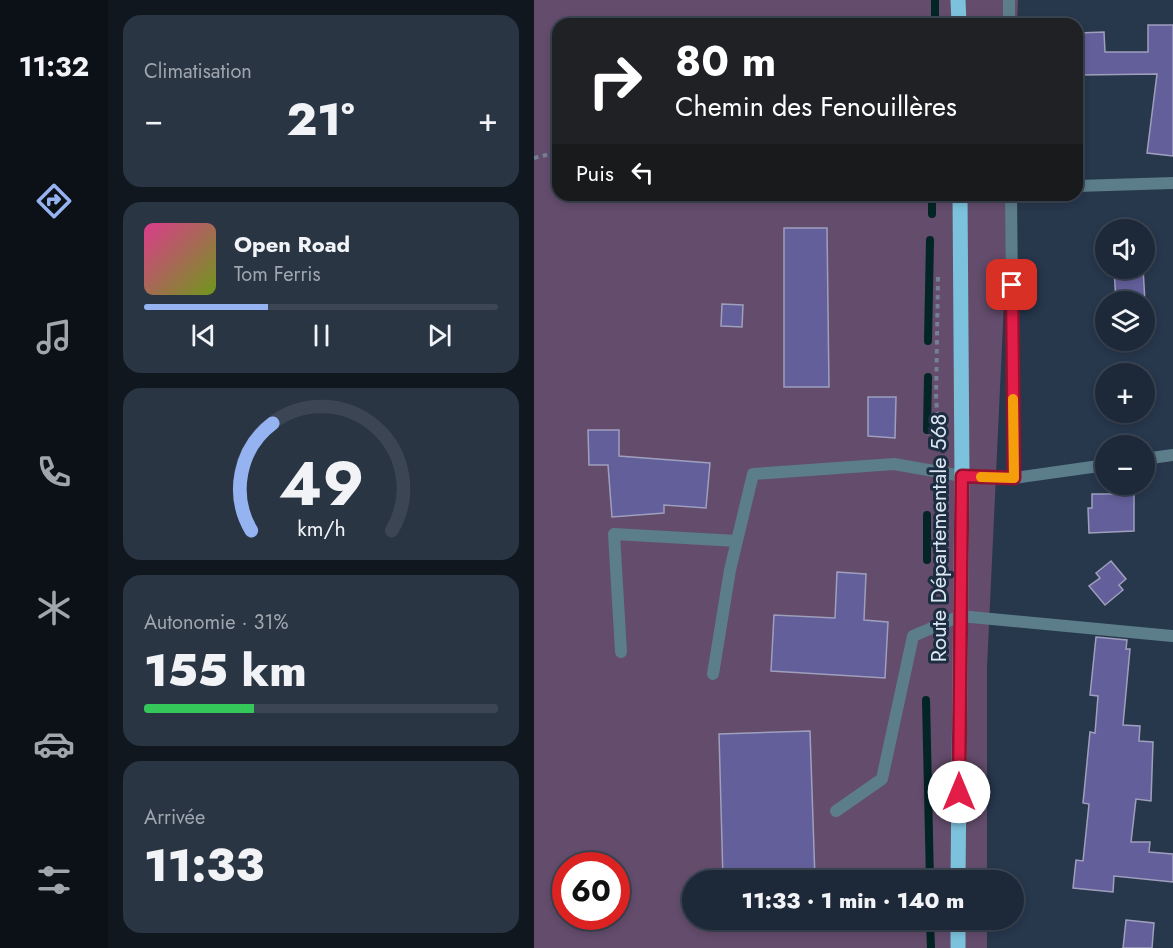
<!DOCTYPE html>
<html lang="fr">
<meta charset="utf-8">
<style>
:root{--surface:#1d2939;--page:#2a3544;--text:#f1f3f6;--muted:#a0a6ae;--line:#3b4553;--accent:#95b2f1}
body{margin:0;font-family:Jost,sans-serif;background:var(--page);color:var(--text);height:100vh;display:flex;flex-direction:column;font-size:22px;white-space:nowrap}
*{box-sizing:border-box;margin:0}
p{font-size:20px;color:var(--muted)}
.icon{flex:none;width:33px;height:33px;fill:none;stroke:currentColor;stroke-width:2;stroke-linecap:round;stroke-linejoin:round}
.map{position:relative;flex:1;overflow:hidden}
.drawer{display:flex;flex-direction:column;gap:15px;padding:15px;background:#10171f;width:426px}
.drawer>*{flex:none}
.hud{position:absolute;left:18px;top:18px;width:531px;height:183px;border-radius:18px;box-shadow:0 3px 9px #0003,0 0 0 2px var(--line);background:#202124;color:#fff;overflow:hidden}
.fabs{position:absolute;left:561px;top:219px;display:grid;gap:12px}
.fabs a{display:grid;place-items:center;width:60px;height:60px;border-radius:50%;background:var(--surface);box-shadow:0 3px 9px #0003,0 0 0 2px var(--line);font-size:30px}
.speed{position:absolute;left:18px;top:852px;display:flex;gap:12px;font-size:30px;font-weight:700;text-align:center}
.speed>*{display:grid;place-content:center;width:78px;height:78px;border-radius:50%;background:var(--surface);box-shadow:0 3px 9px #0003,0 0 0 2px var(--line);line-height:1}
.speed .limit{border:9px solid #d22;background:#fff;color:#111}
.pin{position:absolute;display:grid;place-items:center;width:51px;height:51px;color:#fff;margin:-26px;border-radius:12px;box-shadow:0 3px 9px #0006}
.me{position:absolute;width:66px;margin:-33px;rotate:0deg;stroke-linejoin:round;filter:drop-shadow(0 0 4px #0008)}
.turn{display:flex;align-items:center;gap:21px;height:126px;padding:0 24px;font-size:27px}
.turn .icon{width:78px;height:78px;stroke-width:2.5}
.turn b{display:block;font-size:42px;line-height:51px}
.then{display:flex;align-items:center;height:57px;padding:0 24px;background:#0003;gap:12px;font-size:22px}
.big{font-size:45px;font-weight:800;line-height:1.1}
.drawer .card{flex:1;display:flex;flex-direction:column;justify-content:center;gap:9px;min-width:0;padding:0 21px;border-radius:18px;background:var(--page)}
.drawer .dial{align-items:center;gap:0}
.dial svg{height:156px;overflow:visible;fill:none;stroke:var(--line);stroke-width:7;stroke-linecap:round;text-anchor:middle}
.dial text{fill:var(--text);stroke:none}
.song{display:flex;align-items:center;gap:18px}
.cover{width:72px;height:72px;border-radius:9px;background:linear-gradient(135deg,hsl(330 70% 55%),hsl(80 70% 35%))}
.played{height:6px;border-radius:3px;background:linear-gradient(90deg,var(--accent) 35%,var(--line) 35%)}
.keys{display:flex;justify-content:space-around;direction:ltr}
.heat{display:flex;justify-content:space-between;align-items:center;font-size:33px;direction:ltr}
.charge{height:9px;border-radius:4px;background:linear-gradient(90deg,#34c759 31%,var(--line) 0)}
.trip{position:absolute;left:148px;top:870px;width:342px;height:60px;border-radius:30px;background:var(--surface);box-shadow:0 3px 9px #0003,0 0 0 2px var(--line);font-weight:800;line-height:60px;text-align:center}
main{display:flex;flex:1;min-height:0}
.tabs{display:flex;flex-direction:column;width:108px;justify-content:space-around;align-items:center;background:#0c1017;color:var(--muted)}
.tabs .icon{width:42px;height:42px}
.tabs .selected{color:var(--accent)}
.tabs b{font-size:27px;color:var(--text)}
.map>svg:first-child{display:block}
.green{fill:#634c6c;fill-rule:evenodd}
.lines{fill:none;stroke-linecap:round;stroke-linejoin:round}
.stream{stroke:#042525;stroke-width:8}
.building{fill:#635f9b;stroke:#9f9fbd;stroke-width:1.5}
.path{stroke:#748193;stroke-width:4;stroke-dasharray:4.5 4.5;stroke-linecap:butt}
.service{stroke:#5c7d8a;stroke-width:12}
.minor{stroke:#5c7d8a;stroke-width:12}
.primary{stroke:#7dc2dc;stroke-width:15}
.route-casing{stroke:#92132f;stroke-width:15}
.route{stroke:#e11d48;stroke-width:10}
.slow{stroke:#f59e0b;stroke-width:10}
.labels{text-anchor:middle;stroke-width:6;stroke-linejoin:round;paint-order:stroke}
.street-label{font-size:22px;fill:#dce6f3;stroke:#1d2d41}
</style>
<main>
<nav class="tabs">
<b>11:32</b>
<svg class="icon selected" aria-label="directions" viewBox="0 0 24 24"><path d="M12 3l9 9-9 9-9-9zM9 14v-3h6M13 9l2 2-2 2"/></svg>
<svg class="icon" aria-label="music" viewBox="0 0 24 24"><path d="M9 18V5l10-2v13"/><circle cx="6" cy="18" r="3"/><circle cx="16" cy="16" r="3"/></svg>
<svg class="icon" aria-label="phone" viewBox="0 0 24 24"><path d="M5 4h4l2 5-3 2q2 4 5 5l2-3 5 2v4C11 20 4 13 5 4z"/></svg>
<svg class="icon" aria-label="climate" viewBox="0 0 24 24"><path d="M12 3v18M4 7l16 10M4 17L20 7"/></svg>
<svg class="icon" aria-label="car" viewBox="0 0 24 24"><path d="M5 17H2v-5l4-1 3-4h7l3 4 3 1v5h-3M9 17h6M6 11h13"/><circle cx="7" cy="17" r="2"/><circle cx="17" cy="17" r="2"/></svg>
<svg class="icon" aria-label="filters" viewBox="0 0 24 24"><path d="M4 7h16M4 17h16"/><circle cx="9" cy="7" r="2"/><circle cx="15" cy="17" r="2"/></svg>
</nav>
<section class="drawer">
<div class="card"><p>Climatisation</p>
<div class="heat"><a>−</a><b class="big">21°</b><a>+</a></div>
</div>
<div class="card">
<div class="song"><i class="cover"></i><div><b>Open Road</b><p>Tom Ferris</p></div></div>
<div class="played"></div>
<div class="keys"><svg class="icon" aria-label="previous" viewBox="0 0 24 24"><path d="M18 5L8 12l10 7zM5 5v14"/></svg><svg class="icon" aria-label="pause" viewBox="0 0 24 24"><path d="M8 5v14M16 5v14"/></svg><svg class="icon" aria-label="next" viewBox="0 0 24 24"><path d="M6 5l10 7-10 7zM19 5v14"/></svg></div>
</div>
<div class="card dial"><svg viewBox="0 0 100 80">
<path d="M14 69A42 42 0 1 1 86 69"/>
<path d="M14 69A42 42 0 0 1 25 14" stroke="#95b2f1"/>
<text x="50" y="56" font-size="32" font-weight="700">49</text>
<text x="50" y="72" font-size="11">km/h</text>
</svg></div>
<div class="card"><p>Autonomie · 31%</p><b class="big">155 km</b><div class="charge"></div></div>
<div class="card"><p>Arrivée</p><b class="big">11:33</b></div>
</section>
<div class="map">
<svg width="639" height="948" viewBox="0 0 639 948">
<rect width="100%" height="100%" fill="#27374c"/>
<path class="green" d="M0 0H484L483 24H24V195H475L453 668V880H159V920H453V948H0ZM32 866H82V916H32Z"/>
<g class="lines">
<path class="stream" d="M401 24V0
M398 214V195
M394 341 396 240
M393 430 394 377
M393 560V515
M392 700 396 880
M396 920 397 948"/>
</g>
<path class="building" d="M614 25H639V156L613 153 623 74 545 75 544 33 570 32 571 52H614Z
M250 228H293L295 387H250Z
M609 268 611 302H582L580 269Z
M188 304 209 305 208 327 187 326Z
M334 397H362L361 438 334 436Z
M54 430H85V456L176 463 172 508 130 505V513L78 517 74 465H55Z
M558 494H600V531L555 533 554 508H558Z
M577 561 592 579 585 585 589 590 571 605 555 586 566 578 562 573Z
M303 572 332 574 330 620 354 622 351 678 237 671 240 615 301 618Z
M562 637 593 640 592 649H596L589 725 606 726 605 741 619 742 617 801 602 799 597 842H616L615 852 639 854V882L580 876 579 892 539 888 542 860 549 861 555 804 549 803 556 732 561 733 564 696 556 695Z
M276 731 281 880H189L185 734Z
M592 920 620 923 618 948H589Z"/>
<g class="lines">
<path class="path" d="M0 158 24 152
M394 195 407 197
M404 277 402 399 406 440"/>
<path class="service" d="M475 0V24
M477 195 480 478
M87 652 80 534 203 541
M179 674 196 570 219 474 360 464 428 476
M302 811 348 779 379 636 426 616"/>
<path class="minor" d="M543 186 639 183
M610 459 639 455
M428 476 480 478 572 465
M426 616 638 636"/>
<path class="primary" d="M424 0 425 24
M424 880 428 476 426 195
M424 948V920"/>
</g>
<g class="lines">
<g class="route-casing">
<path id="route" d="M425 792 428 476 480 478 478 285"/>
</g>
<use href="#route" class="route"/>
<path class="slow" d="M447 477 480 478 479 399"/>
</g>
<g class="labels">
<g class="street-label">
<text transform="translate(404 538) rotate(-90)" y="8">Route Départementale 568</text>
</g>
</g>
</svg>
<div class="fabs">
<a><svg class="icon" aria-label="sound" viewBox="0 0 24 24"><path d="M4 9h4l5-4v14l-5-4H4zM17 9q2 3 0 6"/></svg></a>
<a><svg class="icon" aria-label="layers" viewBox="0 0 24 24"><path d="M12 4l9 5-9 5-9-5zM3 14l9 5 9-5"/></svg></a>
<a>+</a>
<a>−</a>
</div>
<div class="speed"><div class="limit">60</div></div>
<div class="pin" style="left:478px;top:285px;background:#d93025"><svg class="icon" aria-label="arrive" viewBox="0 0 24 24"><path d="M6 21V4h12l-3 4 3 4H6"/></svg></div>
<svg class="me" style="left:425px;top:792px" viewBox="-20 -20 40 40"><circle r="19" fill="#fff"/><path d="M0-13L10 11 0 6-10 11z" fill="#e11d48"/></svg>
<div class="trip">11:33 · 1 min · 140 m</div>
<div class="hud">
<div class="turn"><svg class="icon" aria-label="right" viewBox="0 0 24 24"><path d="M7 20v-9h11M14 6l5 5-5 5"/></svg><div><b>80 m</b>Chemin des Fenouillères</div></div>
<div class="then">Puis<svg class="icon" aria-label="left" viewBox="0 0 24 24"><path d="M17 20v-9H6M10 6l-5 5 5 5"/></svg></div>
</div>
</div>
</main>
